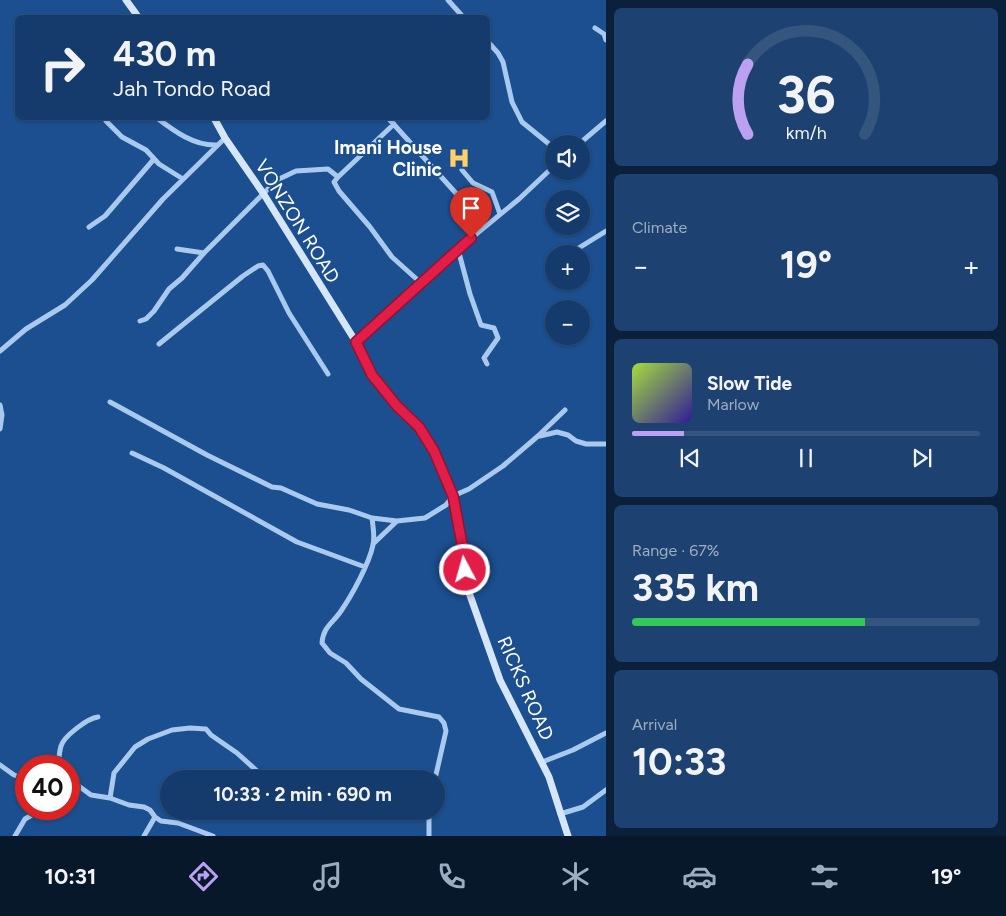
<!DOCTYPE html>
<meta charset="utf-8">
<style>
:root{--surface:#143b6b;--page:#1d4271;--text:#f1f3f6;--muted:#9dadc1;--line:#33557e;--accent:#bca0f2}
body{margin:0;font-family:Figtree,sans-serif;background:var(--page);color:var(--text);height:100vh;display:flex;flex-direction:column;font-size:19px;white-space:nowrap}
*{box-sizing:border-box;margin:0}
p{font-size:16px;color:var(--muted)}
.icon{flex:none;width:28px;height:28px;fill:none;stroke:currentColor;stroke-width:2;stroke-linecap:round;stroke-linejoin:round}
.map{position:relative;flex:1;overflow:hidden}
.drawer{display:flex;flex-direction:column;gap:8px;padding:8px;background:#0b203b;width:400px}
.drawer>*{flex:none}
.guide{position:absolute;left:15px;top:15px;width:475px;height:105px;border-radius:8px;box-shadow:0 1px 4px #0004,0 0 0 1px var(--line);background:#143b6b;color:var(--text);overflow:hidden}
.fabs{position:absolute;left:545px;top:135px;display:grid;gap:10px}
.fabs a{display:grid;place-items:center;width:45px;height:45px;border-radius:50%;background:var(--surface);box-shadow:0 1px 4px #0004,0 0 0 1px var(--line);font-size:25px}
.speed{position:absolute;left:15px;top:755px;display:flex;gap:10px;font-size:25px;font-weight:700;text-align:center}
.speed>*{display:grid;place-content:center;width:65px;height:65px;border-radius:50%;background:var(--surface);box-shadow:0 1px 4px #0004,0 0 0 1px var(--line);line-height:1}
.speed .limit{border:8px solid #d22;background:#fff;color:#111}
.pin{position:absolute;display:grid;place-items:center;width:42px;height:42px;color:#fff;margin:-51px -21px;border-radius:50% 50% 50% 0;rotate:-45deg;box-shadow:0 0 5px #0007}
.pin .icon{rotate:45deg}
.me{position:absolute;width:55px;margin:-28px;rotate:354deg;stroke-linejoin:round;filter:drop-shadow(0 0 4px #0008)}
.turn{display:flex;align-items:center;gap:18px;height:105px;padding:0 15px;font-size:22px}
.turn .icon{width:65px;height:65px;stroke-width:2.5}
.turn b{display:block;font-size:35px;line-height:42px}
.big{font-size:38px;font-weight:700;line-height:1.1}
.drawer .tile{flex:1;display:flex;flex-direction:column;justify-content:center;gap:8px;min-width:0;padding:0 18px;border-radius:8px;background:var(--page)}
.drawer .dial{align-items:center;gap:0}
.dial svg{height:130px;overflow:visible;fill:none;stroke:var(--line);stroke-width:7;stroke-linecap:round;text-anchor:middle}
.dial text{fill:var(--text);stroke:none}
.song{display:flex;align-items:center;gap:15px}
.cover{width:60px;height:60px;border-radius:8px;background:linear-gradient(135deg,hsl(80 70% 55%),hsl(250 70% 35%))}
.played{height:5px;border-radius:2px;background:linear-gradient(90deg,var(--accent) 15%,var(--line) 15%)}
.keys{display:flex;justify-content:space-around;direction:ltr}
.heat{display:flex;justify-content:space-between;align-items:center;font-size:28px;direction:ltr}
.charge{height:8px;border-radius:4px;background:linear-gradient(90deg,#34c759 67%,var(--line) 0)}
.trip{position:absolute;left:160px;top:770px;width:285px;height:50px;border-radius:25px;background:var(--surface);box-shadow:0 1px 4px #0004,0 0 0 1px var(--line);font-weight:700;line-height:50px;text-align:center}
.tabs{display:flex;height:80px;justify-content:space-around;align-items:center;background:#08182b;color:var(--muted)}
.tabs .icon{width:35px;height:35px}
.tabs .on{color:var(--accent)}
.tabs b{font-size:22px;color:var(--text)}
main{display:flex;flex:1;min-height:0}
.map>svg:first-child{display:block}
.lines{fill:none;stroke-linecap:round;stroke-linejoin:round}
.street{stroke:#a9c9ee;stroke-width:5}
.secondary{stroke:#d6e6fa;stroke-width:7}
.route-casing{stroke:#92132f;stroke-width:12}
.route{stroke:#e11d48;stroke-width:9}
.labels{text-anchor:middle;stroke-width:4;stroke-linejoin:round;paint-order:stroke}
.poi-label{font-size:19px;font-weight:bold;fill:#fff;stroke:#1b4f8f;text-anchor:end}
.street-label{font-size:19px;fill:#fff;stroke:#1b4f8f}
</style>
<main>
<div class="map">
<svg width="606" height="836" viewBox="0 0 606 836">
<rect width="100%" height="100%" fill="#1b4f8f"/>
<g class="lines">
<path class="street" d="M448 0 464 18
M595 28 604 34 606 40
M488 42 498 53 503 62 512 102 522 122 554 148
M157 118C174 131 194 146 217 145
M388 118 463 201 484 227
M106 121 122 137 146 150 159 164 183 179
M579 144 606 121
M462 170 473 183 492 192 500 214
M338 177 394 124
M89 227 105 216 154 159
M177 249 204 253 277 180 296 171 328 169 338 177 334 182 339 191 370 227 392 257 421 283
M458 249 470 294 481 325 494 328 498 338 484 358 487 364
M569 254 606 231
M140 321 146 319 154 311 169 289 182 278 204 253
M356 342 458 249 519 199 554 166
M159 344 243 276 258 266 263 265 268 271 289 313 328 374
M0 351 26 329 65 305 92 280 163 199 225 138
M110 402 207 455 272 487 281 488 317 504 349 510 372 518 397 521
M0 405 2 415 0 429
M540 436 557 432 568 435 576 441 586 444H606
M132 453 164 468 297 542 365 567
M372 518C373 526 375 537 373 545 369 564 352 595 341 611 333 623 323 627 322 643L330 653 346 663 361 679 399 709 439 717 444 723 446 731 435 779
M373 544 397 521 425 518 446 505 453 496 469 489 503 466 538 436 565 410
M542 762 573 750 606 733
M0 765 14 775 26 779
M58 766C59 760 59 753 61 746 64 736 88 718 98 717
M69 779 91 795 110 798
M387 811 395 814 406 813 428 818
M560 814 583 807 606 790
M15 836 25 819 37 812 39 809
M144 836 155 817
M213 836 178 823 161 821 155 817 150 810 144 807 129 805 110 798 114 773 135 747 148 739 172 730 190 728 206 729 211 735 237 753 266 779
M429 836V811"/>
<path class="secondary" d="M126 0 139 18
M214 118 225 138 263 193 356 342 372 375 397 406 419 427 434 451 455 505 462 544 466 584 500 680 549 777 568 836"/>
</g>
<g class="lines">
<g class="route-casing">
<path id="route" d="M465 570 462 544 453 496 434 451 419 427 397 406 372 375 356 342 471 238"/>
</g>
<use href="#route" class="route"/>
</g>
<defs>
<g id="hospital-bare" transform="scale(1.725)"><path d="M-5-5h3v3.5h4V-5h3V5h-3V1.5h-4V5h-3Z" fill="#ffd166" stroke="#1b4f8f" stroke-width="2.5" paint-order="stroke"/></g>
</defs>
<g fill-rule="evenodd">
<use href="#hospital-bare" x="459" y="158"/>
</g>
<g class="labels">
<g class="poi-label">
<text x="442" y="154">Imani House<tspan x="442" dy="22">Clinic</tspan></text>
</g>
<g class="street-label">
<text transform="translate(298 221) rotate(58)" y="7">VONZON ROAD</text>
<text transform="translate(526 688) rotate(66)" y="7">RICKS ROAD</text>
</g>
</g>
</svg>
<div class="fabs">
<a><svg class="icon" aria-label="sound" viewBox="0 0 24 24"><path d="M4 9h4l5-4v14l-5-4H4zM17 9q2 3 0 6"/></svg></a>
<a><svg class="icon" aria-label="layers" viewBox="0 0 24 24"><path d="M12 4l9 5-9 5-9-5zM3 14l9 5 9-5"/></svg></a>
<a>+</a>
<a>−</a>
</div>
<div class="speed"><div class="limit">40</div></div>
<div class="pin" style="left:471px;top:238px;background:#d93025"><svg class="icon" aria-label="arrive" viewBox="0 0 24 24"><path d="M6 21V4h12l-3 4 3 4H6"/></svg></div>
<svg class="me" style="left:465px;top:570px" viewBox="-20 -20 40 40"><circle r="17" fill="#e11d48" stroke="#fff" stroke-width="3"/><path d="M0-11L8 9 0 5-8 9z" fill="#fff"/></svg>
<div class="trip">10:33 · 2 min · 690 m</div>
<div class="guide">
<div class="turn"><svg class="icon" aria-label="right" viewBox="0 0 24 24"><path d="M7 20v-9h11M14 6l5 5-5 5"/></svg><div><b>430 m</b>Jah Tondo Road</div></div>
</div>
</div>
<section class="drawer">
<div class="tile dial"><svg viewBox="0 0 100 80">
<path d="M14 69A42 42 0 1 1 86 69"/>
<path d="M14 69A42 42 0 0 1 14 26" stroke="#bca0f2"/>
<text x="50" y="56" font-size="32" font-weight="700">36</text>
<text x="50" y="72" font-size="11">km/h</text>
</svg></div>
<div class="tile"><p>Climate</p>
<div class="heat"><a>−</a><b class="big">19°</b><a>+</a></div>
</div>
<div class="tile">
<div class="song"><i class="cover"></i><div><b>Slow Tide</b><p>Marlow</p></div></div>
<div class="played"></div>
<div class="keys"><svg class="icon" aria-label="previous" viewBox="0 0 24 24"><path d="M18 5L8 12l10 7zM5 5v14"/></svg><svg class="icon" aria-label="pause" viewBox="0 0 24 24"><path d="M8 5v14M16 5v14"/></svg><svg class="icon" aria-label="next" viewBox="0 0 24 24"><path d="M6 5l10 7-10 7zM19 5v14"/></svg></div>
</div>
<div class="tile"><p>Range · 67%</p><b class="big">335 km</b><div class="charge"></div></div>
<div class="tile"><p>Arrival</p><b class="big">10:33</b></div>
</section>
</main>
<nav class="tabs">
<b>10:31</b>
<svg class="icon on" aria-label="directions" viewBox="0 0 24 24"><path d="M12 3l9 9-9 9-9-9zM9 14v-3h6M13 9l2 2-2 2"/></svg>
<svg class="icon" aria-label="music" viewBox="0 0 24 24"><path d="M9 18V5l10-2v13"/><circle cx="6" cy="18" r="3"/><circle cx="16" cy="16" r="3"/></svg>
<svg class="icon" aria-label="phone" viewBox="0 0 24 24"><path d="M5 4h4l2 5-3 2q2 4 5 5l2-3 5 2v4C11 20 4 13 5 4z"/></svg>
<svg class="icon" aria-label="climate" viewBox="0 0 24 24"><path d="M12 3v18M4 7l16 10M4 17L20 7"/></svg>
<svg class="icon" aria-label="car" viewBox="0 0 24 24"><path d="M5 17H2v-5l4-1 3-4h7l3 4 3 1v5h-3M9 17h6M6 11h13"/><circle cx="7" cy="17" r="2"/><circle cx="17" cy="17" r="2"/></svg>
<svg class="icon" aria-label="filters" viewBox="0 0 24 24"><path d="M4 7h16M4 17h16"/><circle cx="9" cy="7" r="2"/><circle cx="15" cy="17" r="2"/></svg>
<b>19°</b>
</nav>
